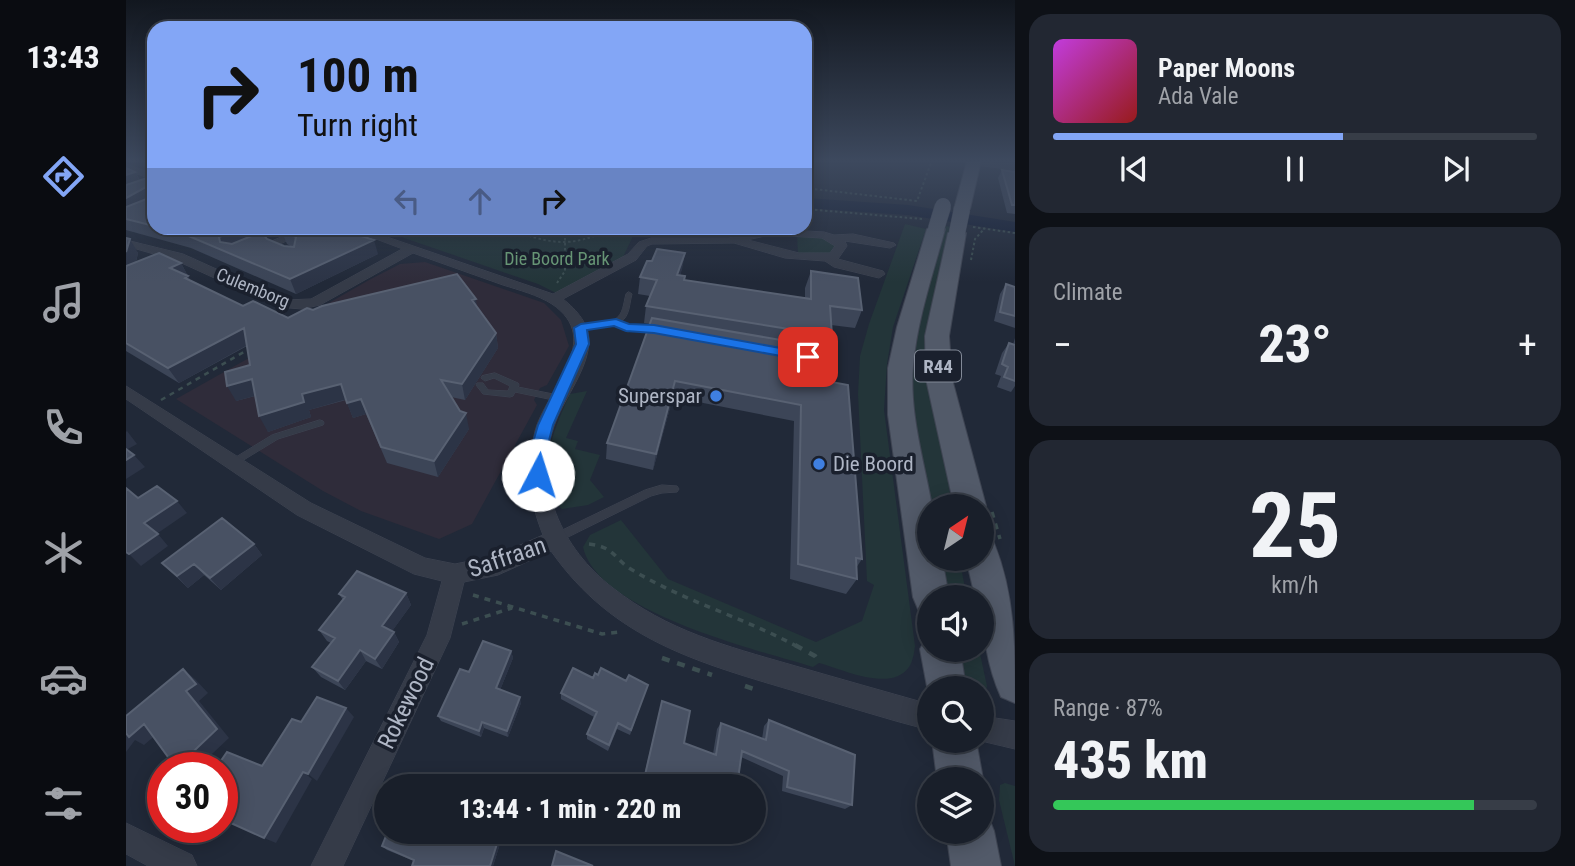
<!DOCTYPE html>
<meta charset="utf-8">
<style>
:root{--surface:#191f2a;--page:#222732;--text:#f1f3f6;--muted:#9fa2a8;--line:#373d47;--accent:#83a6f6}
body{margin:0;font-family:"Roboto Condensed",sans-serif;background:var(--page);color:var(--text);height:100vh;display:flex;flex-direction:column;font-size:26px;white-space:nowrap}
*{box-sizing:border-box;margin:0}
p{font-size:23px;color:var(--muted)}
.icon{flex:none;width:38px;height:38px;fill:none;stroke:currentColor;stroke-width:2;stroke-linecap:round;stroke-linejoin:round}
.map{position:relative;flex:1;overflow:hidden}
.side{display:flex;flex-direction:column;gap:14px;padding:14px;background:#0e1117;width:560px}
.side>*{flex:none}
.hud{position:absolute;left:21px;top:21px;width:665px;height:214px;border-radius:21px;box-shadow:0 4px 18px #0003,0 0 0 2px var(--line);background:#83a6f6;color:#111;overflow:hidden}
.needle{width:46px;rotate:35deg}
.tools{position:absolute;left:791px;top:494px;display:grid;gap:14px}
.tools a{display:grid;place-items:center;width:77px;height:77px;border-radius:50%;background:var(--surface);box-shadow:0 4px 18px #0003,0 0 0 2px var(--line);font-size:35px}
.speed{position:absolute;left:21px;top:752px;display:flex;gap:14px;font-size:35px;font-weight:700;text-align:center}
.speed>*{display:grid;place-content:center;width:91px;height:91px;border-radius:50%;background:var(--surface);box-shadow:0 4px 18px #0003,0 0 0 2px var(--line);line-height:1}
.speed .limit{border:10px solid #d22;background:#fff;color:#111}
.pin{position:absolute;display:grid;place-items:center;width:60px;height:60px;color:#fff;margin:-30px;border-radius:14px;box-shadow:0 4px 10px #0006}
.me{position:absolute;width:77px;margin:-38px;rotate:5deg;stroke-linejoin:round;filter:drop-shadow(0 0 5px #0008)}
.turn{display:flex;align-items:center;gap:24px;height:147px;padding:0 35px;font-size:32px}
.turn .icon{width:91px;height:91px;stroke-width:2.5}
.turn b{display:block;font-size:49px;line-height:60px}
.lanes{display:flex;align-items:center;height:66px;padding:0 35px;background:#0003;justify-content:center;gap:35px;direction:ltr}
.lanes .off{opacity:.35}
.big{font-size:52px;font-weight:800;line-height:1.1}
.side .widget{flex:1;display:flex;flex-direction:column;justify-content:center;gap:10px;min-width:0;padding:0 24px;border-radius:21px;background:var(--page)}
.side .dial{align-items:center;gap:0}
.dial b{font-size:91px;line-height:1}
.song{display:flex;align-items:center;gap:21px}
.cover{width:84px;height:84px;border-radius:10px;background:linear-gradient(135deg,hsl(290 70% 55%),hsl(0 70% 35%))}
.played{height:7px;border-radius:4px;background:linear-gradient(90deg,var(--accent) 60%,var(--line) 60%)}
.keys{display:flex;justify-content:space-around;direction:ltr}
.heat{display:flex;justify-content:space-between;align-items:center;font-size:38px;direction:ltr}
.charge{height:10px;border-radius:5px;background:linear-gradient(90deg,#34c759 87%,var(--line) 0)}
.trip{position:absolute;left:248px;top:774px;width:392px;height:70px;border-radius:35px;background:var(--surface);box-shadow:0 4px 18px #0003,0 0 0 2px var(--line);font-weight:800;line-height:70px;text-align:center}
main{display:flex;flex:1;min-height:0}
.tab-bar{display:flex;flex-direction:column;width:126px;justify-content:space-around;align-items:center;background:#0a0c11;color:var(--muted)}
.tab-bar .icon{width:49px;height:49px}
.tab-bar .selected{color:var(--accent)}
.tab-bar b{font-size:32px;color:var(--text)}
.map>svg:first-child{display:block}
.medical{fill:#2f2c3a}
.green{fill:#233539}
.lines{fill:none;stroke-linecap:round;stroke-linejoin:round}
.river{fill:#151f35;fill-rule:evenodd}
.service-casing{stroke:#3e4452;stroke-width:1}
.minor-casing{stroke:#3e4452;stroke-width:1}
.tertiary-casing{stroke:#3e4452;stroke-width:1}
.primary-casing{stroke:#3e4452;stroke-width:2}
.path-far3{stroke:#3c4e51;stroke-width:2;stroke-dasharray:2.5 2.5;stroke-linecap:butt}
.path-far2{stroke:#3c4e51;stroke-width:2.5;stroke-dasharray:5 5;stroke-linecap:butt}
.path-far1{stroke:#3c4e51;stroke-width:3.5;stroke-dasharray:6 6;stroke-linecap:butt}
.path{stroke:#3c4e51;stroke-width:4.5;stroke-dasharray:8 8;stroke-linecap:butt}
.service{fill:#353b48;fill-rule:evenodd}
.minor{fill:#353b48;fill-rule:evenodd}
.tertiary{fill:#353b48;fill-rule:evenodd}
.primary{fill:#525a69;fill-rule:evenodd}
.primary-bridge-casing{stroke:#3e4452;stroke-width:17;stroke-linecap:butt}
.primary-bridge{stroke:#525a69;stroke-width:16}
.wall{fill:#3c4557;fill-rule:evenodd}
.shaded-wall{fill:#2c3446}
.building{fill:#485163;stroke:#586172;stroke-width:2}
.route{fill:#1a73e8;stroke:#114b97;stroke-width:2}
.shop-dot{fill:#3f7fe0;stroke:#1a202d;stroke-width:2.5}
.labels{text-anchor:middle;stroke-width:7;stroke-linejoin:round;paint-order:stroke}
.far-park-label{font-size:18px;fill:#679575;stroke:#1a202d}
.far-street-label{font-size:18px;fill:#afb6c5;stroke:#1a202d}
.shield{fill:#1a202d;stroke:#828997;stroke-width:2}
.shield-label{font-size:19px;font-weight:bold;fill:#afb6c5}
.poi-label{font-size:21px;fill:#afb6c5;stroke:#1a202d;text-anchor:end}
.near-street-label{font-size:24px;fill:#afb6c5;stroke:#1a202d}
</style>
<main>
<nav class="tab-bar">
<b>13:43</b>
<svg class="icon selected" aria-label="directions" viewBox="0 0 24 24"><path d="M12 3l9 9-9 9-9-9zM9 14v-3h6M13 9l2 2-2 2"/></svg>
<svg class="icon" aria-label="music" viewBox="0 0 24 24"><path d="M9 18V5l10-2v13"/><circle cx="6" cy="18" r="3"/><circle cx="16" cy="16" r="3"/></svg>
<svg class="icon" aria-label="phone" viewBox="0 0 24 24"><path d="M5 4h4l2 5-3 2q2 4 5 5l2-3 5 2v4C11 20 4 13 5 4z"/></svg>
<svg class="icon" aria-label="climate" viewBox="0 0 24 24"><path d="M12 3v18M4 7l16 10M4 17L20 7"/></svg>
<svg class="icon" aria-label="car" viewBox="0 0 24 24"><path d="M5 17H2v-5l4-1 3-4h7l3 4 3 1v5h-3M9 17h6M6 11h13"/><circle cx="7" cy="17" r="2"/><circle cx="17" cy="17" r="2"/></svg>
<svg class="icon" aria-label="filters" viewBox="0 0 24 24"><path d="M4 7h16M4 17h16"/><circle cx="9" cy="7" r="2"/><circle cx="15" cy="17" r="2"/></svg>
</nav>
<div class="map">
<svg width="889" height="866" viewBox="0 0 889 866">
<rect width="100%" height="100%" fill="#212938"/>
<path class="medical" d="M299 262 418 303 435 320 443 346 421 385 414 388 408 400 411 405 346 524 313 539 235 511 197 491 50 399 169 332 187 312 243 280 274 264Z"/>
<path class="green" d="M779 224 800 229 767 327 761 364 758 410 789 646C788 653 787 661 783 667 765 693 716 669 693 663L687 667C632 650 471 612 457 547L464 535 495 520 542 579 690 642 736 621 748 585 741 581 732 394 734 356 743 324Z
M819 226 826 227 806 311 825 506H803C794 452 780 395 789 340 795 302 809 263 819 226Z
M249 228H511L497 257 432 294 412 284Z
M671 235 701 238 711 244 704 255 700 256 672 253Z
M461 391 440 438 452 441 449 449 474 455 464 480 478 497 462 505 436 509C404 483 430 424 444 394Z
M813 558H833L841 597H821Z
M831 649H853L861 686 859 694 856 695V688H841L838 684Z
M879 783 889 786V866L873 800 874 785Z"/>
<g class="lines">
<path class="river" d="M679 198 782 205 889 222V232L782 215 679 208Z"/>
<g class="service-casing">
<path id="service" d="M503 292 506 294C503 305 504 315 495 322L501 326 534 328H537V332L505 330 502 332 489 324 453 329V327L488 320C498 314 497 304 500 294Z
M672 354 705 359 709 361 705 363 675 358 671 356Z
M369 373 392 383 393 385 392 387 432 395 436 398 432 401 389 392 387 396 384 397 357 394 350 385 351 383H357L362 390 382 391 384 386 368 378 359 381 355 378 356 376Z
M194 420 197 421 198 423 197 425 152 439 111 464H105L103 462 105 460 146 435Z
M536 485 551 486 553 489 551 492 536 493 525 496 434 541 430 542 426 541 425 538 426 535 519 490Z"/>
</g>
<g class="minor-casing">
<path id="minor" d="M0 164 28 174V180L0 170Z
M176 228H189L154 244 144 242Z
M221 228H235L427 294 502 254 513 242 525 238H603L644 229 698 232 708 235 727 234 768 243 770 245 764 248 719 241 721 246 712 259 757 271 759 274 753 278 708 267 699 261 659 258 608 243 526 244 521 246 510 260 437 299C451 310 464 325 463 343 461 370 440 396 430 421 405 484 436 549 487 588 542 631 600 646 666 665 711 678 757 691 803 704V730C760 719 717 705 675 693 574 663 488 641 425 551L372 575 338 582 324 638 217 866H185L301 635 316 581 288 574 171 515 0 399V386L185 503 299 558 329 564 369 556 417 535C403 500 400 468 409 431 420 390 479 340 426 304 412 295 393 290 377 285 347 274 317 264 287 253L194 305 176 309 152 307 49 260 0 246V240L57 254 159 300 185 299 276 249ZM644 235 696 238 709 246 704 253H673L622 240Z
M856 716 889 721V749L851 740H856Z
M0 823 66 855 71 866H22L0 854Z"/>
</g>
<g class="tertiary-casing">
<path id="tertiary" d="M836 161 889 164V170L842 164Z"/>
</g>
<g class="primary-casing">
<path id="primary" d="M841 161H855L844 209 836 214 828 209Z
M810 224 819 229C807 274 791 320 787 366 783 412 798 461 806 506H803V558H816L823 597H803V613L792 609 787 597 762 415V368L771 327 801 229Z
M831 228 840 233 823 336 826 379 860 506 856 514V506H828L800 379 799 336 822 233Z
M856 538 868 543C889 595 889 647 889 703L875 697C861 666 856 631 856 597H849L840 558H856Z
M803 634V649H834L840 688H803V697L794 649Z
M806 740H850L857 779 856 782V779H811Z
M856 812 861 814 868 831 875 866H825L820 831H856Z"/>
</g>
<path class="path-far3" d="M679 188 791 201 805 163
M679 209 796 219
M847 227 889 233
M379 228C423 243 443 250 486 228
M845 260 849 239 859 228
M431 283 439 271V228"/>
<path class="path-far2" d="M35 400 123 349"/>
<path class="path-far1" d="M866 512 874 539
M463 544C490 547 488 560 508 571 560 602 619 618 672 647
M347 595 476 634 493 632
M336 624 386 608"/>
<path class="path" d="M669 645 689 656 694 663
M536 658 586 675
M619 686 631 690"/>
<use href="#service" class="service"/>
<use href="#minor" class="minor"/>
<use href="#tertiary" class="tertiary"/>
<use href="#primary" class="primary"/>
<g class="primary-bridge-casing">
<path id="primary-bridge" d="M810 229 817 206
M831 233 836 209"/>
</g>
<use href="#primary-bridge" class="primary-bridge"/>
</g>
<path class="wall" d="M0 168 9 172 14 180 28 177V228H210L252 254 170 294 65 248 0 230ZM156 232 161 244 166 247 158 246 141 239 138 235H149Z
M889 168V214L881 213 872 178 876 170 887 171Z
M0 238 12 253 10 262 55 263 64 280 117 306 162 318 187 310 352 308 370 333 372 348 339 400 325 397 343 429 312 477 261 463 240 414 227 418 220 400 183 410 185 417 142 432 129 396 110 401 124 365 121 346 53 383 0 351Z
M559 253 554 276 559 280 679 299V288L685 271 736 310 729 328 705 325 706 336 698 354 684 351V378L736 559 730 568 731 579 720 594 664 579 668 421 547 397 527 470 480 459 481 443 524 324 518 323 520 306 524 296 512 294 514 277 526 261Z
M880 284 889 287V328L868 321 874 294Z
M889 338V386L885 392 871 387 875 376 869 374 876 353 883 343 887 345Z
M128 544 136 555 95 590 78 575 62 588 36 563Z
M280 593 285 605 266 631 268 632 273 642 256 669 240 661 219 690 195 677 186 667 205 643 201 641 193 630 217 600 213 594Z
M385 651 387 658 374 690 395 703 382 737 358 728 355 737 315 721 312 716 343 672Z
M472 675 522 685 504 735 491 729 482 751 461 739V734L468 717 435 699V693Z
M536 701 558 743 587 754 591 729 595 723 636 739 638 726 643 720 726 805 719 809 656 791 657 776 615 757 611 786H534L517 780Z
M262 831H378L367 866 288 861 261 850 256 846Z"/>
<path class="shaded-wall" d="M9 172 15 184 0 190V175Z
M20 187 27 200 0 215V198Z
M115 228H133L136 235 100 251 94 242 93 237Z
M146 228H167L156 231V232L149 235Z
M4 239 12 253 5 281 0 273V252Z
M248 240 252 254 170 294 164 279Z
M559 253 556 270 548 292 551 275Z
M55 263 70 291 44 268Z
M350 299 352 314 346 300Z
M118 328 125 343 53 383 42 368Z
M370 333 372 348 339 400 336 384Z
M126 379 135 394 110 401 101 386Z
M549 381 547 397 527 470 530 454Z
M215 384 221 399 183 410 185 417 142 432 133 416 176 394Z
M235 399 240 414 227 418 221 403Z
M340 413 343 429 312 477 308 461Z
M1 431 11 444 0 450V432Z
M8 455 19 467 0 479V460Z
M51 501 61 513 29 535 18 523Z
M32 534 42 546 15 566 3 554Z
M128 544 136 555 95 590 84 578Z
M68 564 78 575 62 588 51 576Z
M280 593 285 605 262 637 256 626Z
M268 632 273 642 256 669 249 659Z
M234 650 240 661 219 690 212 681Z
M385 651 387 658 372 695 370 688Z
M57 669 69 679 82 693 73 701 103 738 71 768H50Z
M394 697 395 703 382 737 381 731Z
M220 708 228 717 191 781 182 774Z
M356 722 358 728 355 737 353 731Z
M18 724 32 733 18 745 9 740 0 752V732Z
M177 772 186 779 150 843 138 838Z
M375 831H378L367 866H364Z"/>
<path class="building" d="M0 168 9 172 0 175Z
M876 170 889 172V205H886Z
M24 177H28V226L0 219V207L23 198 24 189 20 187 0 198V185Z
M32 228H115L93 237 94 242 106 244 135 232 141 239 158 246 168 247 170 237 156 231 163 228H210L248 240 164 279 58 234Z
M0 238 4 239 0 252Z
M531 249 559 253 551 275 559 276 558 280 685 299V271L732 278 736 310 704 306 706 336 520 306 531 280 514 277 521 261H526Z
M33 253 55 263 44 268 62 276 59 278 117 306 127 301 162 318 181 308 187 310 196 306 331 274 350 299 346 300 370 333 336 384 315 380 334 411 340 413 308 461 255 447 235 399 221 403 215 384 176 394 178 402 133 416 126 379 101 386 99 372 124 365 118 328 42 368 0 343V266Z
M880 284 889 287V316L874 312Z
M526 318 684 345V378L722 385 736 559 730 558 731 579 672 564 675 405 549 381 530 454 481 443Z
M883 343 889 345V381L878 377 882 367 876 364Z
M0 449 8 455 0 460Z
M31 486 51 501 18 523 32 534 3 554 0 552V488L12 498Z
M96 518 128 544 84 578 68 564 51 576 36 563Z
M231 571 280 593 256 626 268 632 249 659 234 650 212 681 186 667 209 638 193 630 219 597 213 594Z
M357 641 385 651 370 688 394 697 381 731 356 722 353 731 312 716 334 669 343 672Z
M447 668 467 678 469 673 472 675 475 668 500 681 503 675 522 685 505 730 492 723 483 745 461 734 471 712 435 693Z
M57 669 70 684 60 691 91 729 50 768 18 724 3 737 0 733V716Z
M191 697 220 708 182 774 177 772 138 838 96 819V768H90L101 752 136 766 166 719 175 722Z
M536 701 564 711 558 743 590 755 595 723 640 740 643 720 729 755 726 805 661 787 663 771 616 751 611 786H549L519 775Z
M262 831H375L364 866H286L288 860 256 846Z
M430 851 467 866H426Z"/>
<linearGradient id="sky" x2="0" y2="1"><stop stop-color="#12171f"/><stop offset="0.57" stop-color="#3d495e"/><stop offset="1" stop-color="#3d495e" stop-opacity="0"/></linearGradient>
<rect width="889" height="282" fill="url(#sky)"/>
<path class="route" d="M490 319 503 324 528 325 682 353 689 357 682 361 528 333 500 331 488 326 461 330 463 344 427 425 419 456 421 475 419 480H406L403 456 412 425 450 344 448 328 455 324Z"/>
<g class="shop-dot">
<circle cx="590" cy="396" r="7"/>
<circle cx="693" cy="464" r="7"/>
</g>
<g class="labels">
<g class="far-park-label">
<text x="431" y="265">Die Boord Park</text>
</g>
<g class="far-street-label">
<text transform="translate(127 288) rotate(22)" y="6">Culemborg</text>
</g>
<rect class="shield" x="789" y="350.5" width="46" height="31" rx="5"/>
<g class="shield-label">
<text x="812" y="373">R44</text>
</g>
<g class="poi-label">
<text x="576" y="403">Superspar</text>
<text x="707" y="471" text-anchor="start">Die Boord</text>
</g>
<g class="near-street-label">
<text transform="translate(381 557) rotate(-19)" y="8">Saffraan</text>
<text transform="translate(280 703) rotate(-64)" y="8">Rokewood</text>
</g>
</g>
</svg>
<div class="tools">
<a><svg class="needle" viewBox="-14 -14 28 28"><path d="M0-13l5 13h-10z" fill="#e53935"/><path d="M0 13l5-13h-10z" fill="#9fa2a8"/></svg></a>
<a><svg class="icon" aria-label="sound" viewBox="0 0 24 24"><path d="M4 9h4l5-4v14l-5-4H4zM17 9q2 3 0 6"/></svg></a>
<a><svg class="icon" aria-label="search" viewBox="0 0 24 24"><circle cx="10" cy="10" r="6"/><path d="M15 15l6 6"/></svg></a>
<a><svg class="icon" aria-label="layers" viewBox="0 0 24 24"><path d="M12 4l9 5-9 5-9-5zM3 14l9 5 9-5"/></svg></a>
</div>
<div class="speed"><div class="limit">30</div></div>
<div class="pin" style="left:682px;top:357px;background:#d93025"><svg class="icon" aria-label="arrive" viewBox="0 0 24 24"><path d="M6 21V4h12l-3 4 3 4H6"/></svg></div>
<svg class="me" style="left:412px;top:475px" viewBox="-20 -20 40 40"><circle r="19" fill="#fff"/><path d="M0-13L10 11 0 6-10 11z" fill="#1a73e8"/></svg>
<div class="trip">13:44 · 1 min · 220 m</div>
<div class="hud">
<div class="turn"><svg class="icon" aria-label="right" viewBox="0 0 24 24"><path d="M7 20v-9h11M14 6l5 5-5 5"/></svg><div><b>100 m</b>Turn right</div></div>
<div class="lanes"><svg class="icon off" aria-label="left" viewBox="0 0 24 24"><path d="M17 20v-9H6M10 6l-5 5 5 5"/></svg><svg class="icon off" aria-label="ahead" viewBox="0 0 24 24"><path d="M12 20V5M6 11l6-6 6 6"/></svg><svg class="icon" aria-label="right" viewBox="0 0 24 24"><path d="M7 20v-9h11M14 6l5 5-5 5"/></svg></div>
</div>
</div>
<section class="side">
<div class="widget">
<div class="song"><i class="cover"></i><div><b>Paper Moons</b><p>Ada Vale</p></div></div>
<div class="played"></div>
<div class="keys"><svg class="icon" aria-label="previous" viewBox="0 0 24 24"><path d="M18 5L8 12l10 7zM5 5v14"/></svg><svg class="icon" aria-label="pause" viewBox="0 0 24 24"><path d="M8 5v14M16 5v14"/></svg><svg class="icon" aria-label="next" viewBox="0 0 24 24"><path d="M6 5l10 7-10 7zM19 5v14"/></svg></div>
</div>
<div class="widget"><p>Climate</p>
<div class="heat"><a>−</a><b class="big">23°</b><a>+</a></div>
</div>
<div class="widget dial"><b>25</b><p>km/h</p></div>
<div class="widget"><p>Range · 87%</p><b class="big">435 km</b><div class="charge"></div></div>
</section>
</main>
